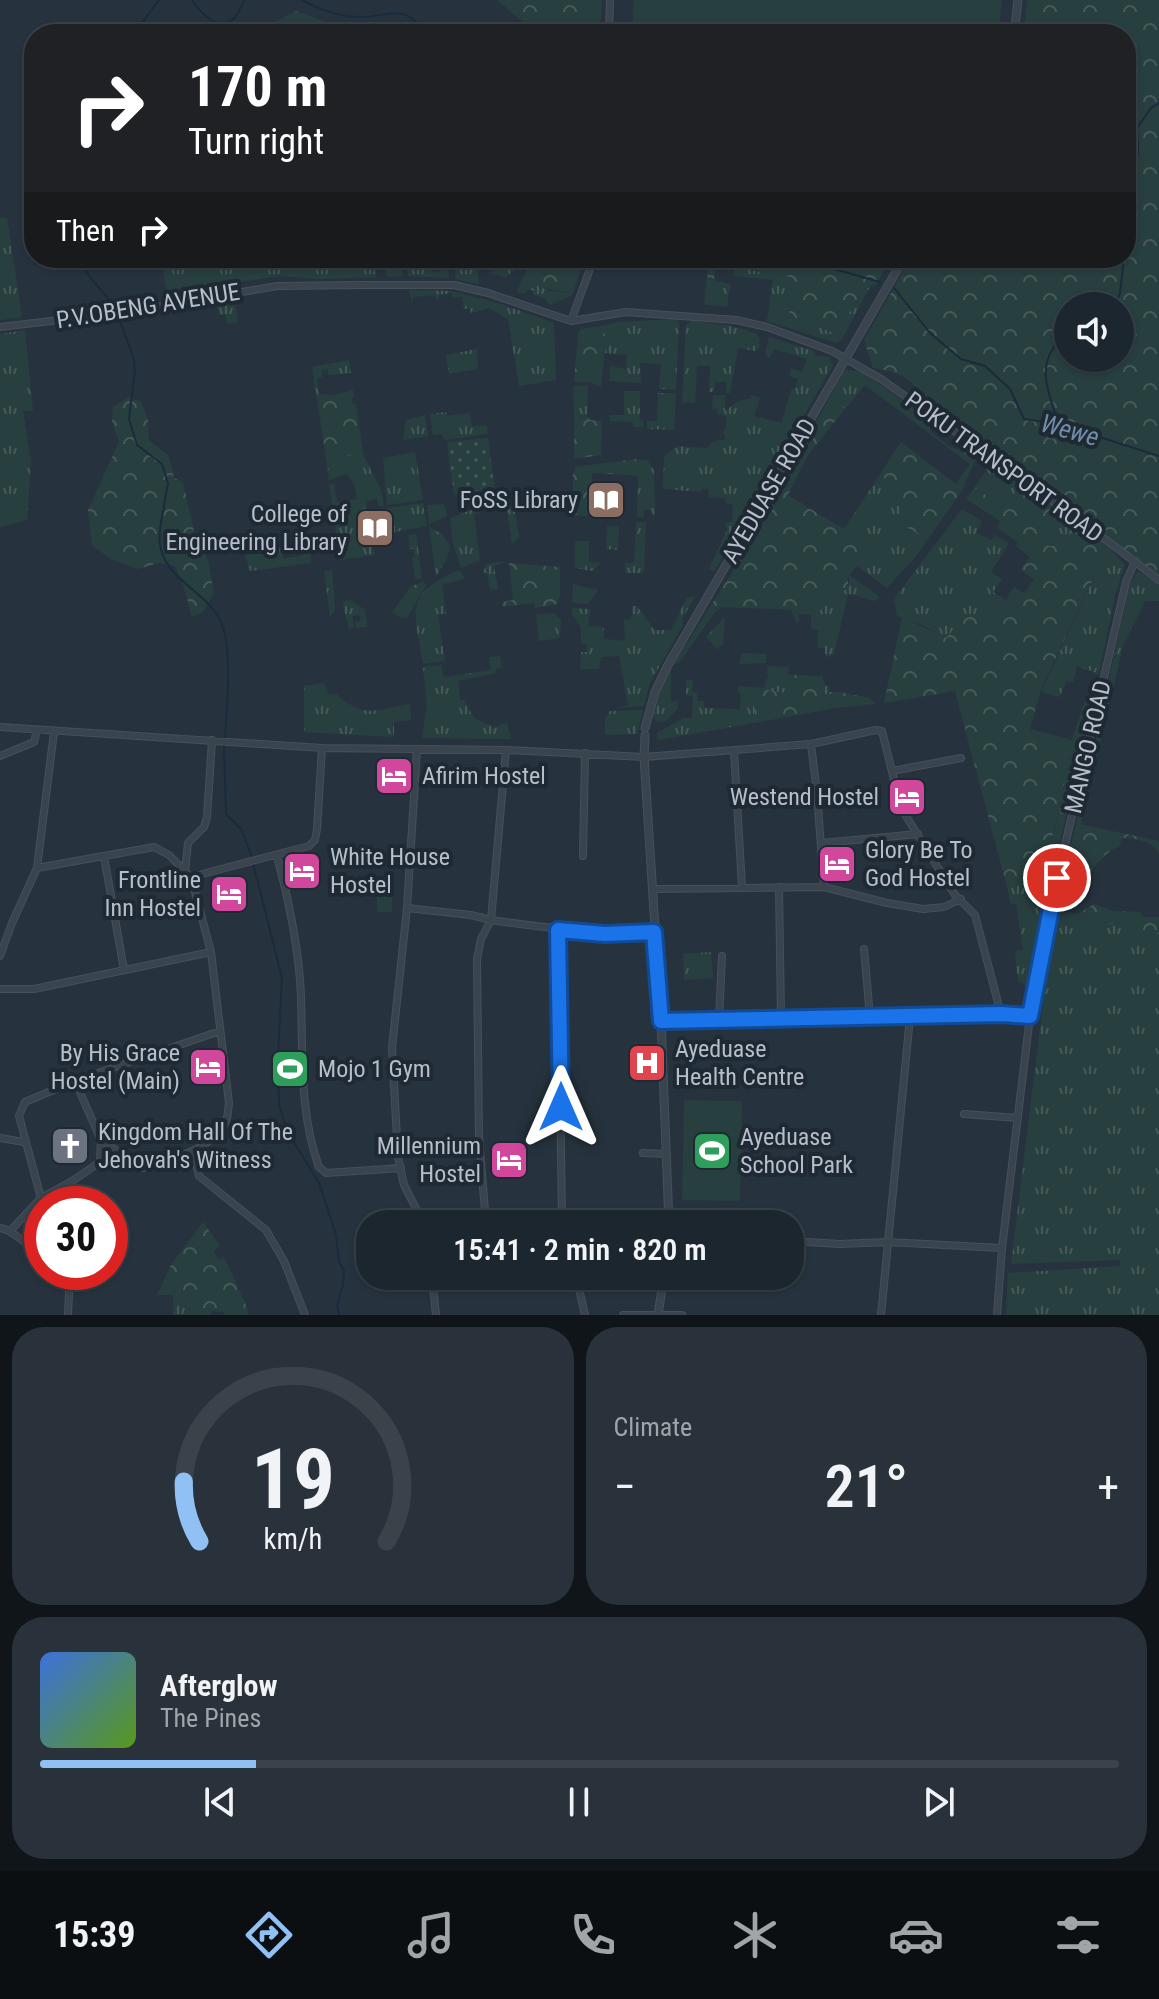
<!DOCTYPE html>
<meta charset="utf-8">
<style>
:root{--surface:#1c262e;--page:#29323a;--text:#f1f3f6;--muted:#a0a5aa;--line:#3a434a;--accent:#90c0f4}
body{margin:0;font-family:"Roboto Condensed",sans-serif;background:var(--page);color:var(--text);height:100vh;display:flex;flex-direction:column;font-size:30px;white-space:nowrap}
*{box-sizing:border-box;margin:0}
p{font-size:26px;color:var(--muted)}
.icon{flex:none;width:44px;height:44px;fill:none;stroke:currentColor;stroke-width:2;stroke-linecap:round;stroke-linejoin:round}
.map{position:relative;height:1315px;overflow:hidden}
.side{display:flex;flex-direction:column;gap:12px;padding:12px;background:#0f1519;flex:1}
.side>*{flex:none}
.guide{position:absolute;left:24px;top:24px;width:1112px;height:244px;border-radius:32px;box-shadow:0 2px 6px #0004,0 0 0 2px var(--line);background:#202124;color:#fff;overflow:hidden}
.controls{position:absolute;left:1054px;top:292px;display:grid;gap:16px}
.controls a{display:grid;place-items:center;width:80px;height:80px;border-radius:50%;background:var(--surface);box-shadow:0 2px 6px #0004,0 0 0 2px var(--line);font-size:40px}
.speed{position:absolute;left:24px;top:1186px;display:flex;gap:16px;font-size:40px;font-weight:700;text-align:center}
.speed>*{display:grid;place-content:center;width:104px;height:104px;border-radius:50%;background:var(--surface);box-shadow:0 2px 6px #0004,0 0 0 2px var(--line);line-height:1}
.speed .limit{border:12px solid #d22;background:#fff;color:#111}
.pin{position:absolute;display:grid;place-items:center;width:68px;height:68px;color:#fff;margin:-34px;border:4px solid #fff;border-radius:50%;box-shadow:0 2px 8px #0007}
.me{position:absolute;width:88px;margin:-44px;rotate:0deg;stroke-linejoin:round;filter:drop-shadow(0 0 6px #0008)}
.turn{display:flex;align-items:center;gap:28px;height:168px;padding:0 32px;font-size:36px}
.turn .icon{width:104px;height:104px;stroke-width:2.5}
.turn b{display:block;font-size:56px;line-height:68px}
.then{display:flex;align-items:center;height:76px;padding:0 32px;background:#0003;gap:16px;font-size:30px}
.big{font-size:60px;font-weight:600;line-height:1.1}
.side .card{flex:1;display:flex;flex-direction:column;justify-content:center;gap:12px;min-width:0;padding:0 28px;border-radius:32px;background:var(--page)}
.side .dial{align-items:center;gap:0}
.dial svg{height:208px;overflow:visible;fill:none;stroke:var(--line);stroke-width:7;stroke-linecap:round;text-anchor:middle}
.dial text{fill:var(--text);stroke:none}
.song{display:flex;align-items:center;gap:24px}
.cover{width:96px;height:96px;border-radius:12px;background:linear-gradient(135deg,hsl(220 70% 55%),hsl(90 70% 35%))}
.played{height:8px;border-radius:4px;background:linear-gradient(90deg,var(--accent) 20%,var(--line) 20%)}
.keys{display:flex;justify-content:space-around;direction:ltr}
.heat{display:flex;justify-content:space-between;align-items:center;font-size:44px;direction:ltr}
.side .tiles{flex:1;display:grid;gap:12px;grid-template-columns:1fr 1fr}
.card:last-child{grid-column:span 2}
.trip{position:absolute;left:356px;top:1210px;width:448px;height:80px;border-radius:32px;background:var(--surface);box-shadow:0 2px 6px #0004,0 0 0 2px var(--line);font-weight:600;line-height:80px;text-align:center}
.tabs{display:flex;height:128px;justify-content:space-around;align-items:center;background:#0b0f12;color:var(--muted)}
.tabs .icon{width:56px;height:56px}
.tabs .on{color:var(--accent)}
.tabs b{font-size:36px;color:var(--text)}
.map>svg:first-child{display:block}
.grass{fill:url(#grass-tufts)}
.forest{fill:url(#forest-crowns);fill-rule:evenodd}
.park{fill:url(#park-dots)}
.pitch{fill:#283f3f}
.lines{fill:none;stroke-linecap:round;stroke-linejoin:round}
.stream{stroke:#192b3c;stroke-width:2}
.minor-casing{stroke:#46505b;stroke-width:8}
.tertiary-casing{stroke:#46505b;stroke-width:9}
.minor{stroke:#3a444e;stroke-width:6}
.tertiary{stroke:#3a444e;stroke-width:7}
.route-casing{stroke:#114b97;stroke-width:20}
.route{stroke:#1a73e8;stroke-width:14}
.labels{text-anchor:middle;stroke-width:8;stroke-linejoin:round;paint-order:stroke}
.street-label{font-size:24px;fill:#b6bfc9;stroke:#1f2934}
.poi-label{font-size:24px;fill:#b6bfc9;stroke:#1f2934;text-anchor:start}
.water-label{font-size:26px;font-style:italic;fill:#718da7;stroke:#1f2934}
</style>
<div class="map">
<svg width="1159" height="1315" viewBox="0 0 1159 1315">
<defs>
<pattern id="grass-tufts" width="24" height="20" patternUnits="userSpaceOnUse" patternTransform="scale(2)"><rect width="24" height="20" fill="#283f3f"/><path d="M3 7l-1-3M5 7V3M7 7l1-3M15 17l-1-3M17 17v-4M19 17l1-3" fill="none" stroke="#455959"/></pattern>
<pattern id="forest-crowns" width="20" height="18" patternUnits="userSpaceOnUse" patternTransform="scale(2)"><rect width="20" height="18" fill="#283f3f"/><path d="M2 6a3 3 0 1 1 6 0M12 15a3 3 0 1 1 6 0" fill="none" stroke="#455959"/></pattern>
<pattern id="park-dots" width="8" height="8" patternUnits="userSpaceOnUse" patternTransform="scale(2)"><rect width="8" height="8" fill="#283f3f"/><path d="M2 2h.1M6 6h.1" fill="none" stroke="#455959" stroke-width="1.8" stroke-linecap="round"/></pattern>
</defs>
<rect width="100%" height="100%" fill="#26333e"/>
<path class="grass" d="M0 218H7L22 317 0 320Z
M161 258H180L182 263 202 258 205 269 223 264 222 258H373L376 277 317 279 280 276 167 293Z
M384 258H400L403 276 387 277Z
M405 258H430L432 272 448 270 449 278 408 276Z
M469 258H476L479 284 456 279 454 264 469 262Z
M497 258H528L506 277 488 273 499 268Z
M735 267 791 277 788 301 790 316 835 333 869 284 871 285 842 339 836 343 767 321 773 280 734 276Z
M527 270V279L549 291 573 293 572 295 550 305 545 299 534 295V291L528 289 526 293H519L517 291Z
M707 279 730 284 727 307 704 304Z
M409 290 451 291 501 304 554 323 556 380 519 386 508 319 489 308 471 313 470 308 464 309 462 297H452V293L439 295 438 300 434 295 413 297 412 302Z
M235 299 238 322 227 324 225 315H219L217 302Z
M677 319 679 323 676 390 659 389 661 364 640 363 641 383 609 381 610 366 626 369 627 355 605 353 606 337 601 326 618 322Z
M692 321 726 325 756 333 760 339 759 348 755 351 738 348 730 393H726V382H715L714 392H709L710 366H697L695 403 682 402 686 325Z
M25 330 33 411H23L31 462 27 520 0 527V334Z
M769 337 814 351 816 356 829 357 833 365 714 572 709 569 727 530 725 523 732 522 733 504H727L725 498 709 497 708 489H702L701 492 663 489 664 456 677 446 707 448 712 442 726 439 723 432 726 429V416L717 414V409H712L713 395H725V411L737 402 751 398V395L760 398 754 416 781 423 792 388 795 389 798 379 789 376 791 368 802 372 807 359 774 349 770 358H768L765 353Z
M477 349 478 369 449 374 446 355Z
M349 360 351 373 328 375V369L322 370V377L317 378 319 394 331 395 317 399 312 367Z
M843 370 861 371 923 415 932 433 952 448 974 451 977 456 961 492 957 482 970 464 865 385 845 409 838 394 831 395Z
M588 385 587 417 574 418 573 386Z
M624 391H640V420L643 421V427H633V422L610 421V415H624Z
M658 393H676L674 430 647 429V421H657Z
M446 412 447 416 470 413 472 427 487 425 488 434 445 440 442 434 433 435 430 414Z
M425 415 428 436 403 440 406 420Z
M415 452 423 500 387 505 383 458Z
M363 454 381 490 384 506H379L377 499 366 501 374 555 340 560 329 484H334L337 502 357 499 354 484 347 474 329 480 327 464 340 462 346 456Z
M637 459 647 460 654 470 655 512 653 518 651 510H644V517H637L638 476 629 475Z
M991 464 1022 485 1004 506 974 488Z
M880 474 895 488 904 525 928 539 917 555 887 588 857 566 843 531Z
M609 487H620V511L608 510Z
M513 500 519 538 512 543 506 506H499L498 502Z
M423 503 427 526 385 534 380 509Z
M444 504 447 516 429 524 427 505Z
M304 507 311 563 250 571 245 555 281 547 283 559 303 555 297 508Z
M479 507 480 513 474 514 480 560 461 568 453 544 450 518Z
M962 509 982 521 976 533 992 540 994 535 1009 543 991 572 1002 579 993 592 1006 600 991 624 946 638 920 624 897 616 894 599Z
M1044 520 1050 524 1072 520 1077 545 1067 553 1060 546H1043L1037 533Z
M636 522H646L644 571 642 573H625V563L634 562Z
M607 526H619L618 550 606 549Z
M429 527 442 534 450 545 448 556 436 577Z
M416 534 422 578 415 579 412 558 415 557 414 549H410L408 535Z
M575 541H589V562L601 563 593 571 575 568Z
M1108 547 1125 565 1115 595 1099 674 1077 666 1073 682 1066 681 1060 697 1041 692Z
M508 561 494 566 498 589 490 590 487 573H483L486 564Z
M332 570 335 611 330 616 324 571Z
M460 570 465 579 442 584 446 614 438 615 445 661 423 664C414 611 403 593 460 570Z
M1138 571 1159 584V601H1145L1123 646 1095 765 1090 764 1130 584Z
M849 575 880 597 875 601 848 594 834 655 825 657V648H818V630L811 629V614H799V622H796L791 610 820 611 829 590 842 592 849 583Z
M573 584 598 590 588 604 572 603Z
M687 597H695L682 619 683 625 650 683 644 706 615 708 628 705 619 656 601 657 599 669H580L581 652H587V644H581V627L572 614V608L590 609 588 626 604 627V639L625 641 624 620 631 619 633 606H637L655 630H671Z
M346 600H351L365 610 367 627 356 628 355 622 361 621 360 615 352 616 354 628 349 629C348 620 343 613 343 603Z
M554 613 561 621 560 638 539 641 536 615Z
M725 617 723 645H720L718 650 706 637Z
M742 653 766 654V663L739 664Z
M500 656 502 668 496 669V673L458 681 460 700H464L474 718 494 727 507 723 511 739 422 738 427 705 423 667 441 665 444 677 491 670 489 657Z
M671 666V701L678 702V708L666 721 657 722 653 718 657 698Z
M767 666 789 667 785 693 754 688V723L658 740 657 733 684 718H692L693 696 686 695V680H693L692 692 698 693 697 701H704V708L740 709 741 693H738V686L765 688 766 679H768Z
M1092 680H1098L1049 889 1027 996 1024 983 1018 982 1015 951 1023 950 1016 904H1011L1007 887 1023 882 1043 884 1070 757 1044 746 1030 729 1072 740Z
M324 683 329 695 336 694C364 719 375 710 410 704L411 720 394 722V737L304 732V686Z
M825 685 829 686V692H840L835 708 820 711Z
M643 710 637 734 605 735V718L610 711Z
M1087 775 1092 776 1067 881 1063 880Z
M1057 913 1159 933V1315H1006L1008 1273 1121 1266 1120 1260 1011 1264 1050 946Z
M711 952 713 978 684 980 683 954Z
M188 1291 190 1315H174L173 1295Z"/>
<path class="forest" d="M497 0H602L600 34H537Z
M1027 0H1159V579L933 411C921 385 902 371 873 368L864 340 911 258H1126V34H1024ZM1068 306H1120V358H1068Z
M296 11 339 27 376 28 399 25 415 34H253Z
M532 258H584L573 293C555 289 542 292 527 279V270L533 262Z
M709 258H890L876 285H868L835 333 790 316 788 301 791 277 737 268 733 265 716 262 714 280 707 279Z
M601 326 606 337 601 387 590 382H574L578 333 581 329Z
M353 390 354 397 351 398 353 404H356L363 454 346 456 340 462 327 464 317 399Z
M838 394 845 409 808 455 788 495 863 541 867 562 857 566 848 577V588L842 592 829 590 820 611 723 607 715 612 679 663 674 664 744 553 831 395Z
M129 397 141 402 148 420 149 440 169 456 174 478 183 482 195 536 208 560 214 593 203 612 191 617 186 593 175 566 159 563 138 569 111 559 92 545 88 510 119 442 112 422 113 407Z
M590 417V420L602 421 601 455 574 459V418Z
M901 442 961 488V492L928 539 903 525 895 488 880 474Z
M637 459 629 475 592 473 591 516 573 515V474L576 467Z
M1022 485 1075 520 1108 547 1041 689 1030 729 1044 746 1070 757 1042 884 1023 882 1007 887 955 691 884 703 902 617 946 638 967 613 991 624 1014 587 1024 593 1034 579 1020 570 1030 557 1016 546 1018 542 997 528 1000 521 966 499 974 488 1004 506ZM1044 520 1055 528 1062 527 1068 520H1072L1077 545 1067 553 1060 546H1043L1037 533Z
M509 563 560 567V595L557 604 535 608 534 603 503 607 502 602 513 600Z
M424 582 426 585 407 618H401L392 612 411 586Z
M788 675 822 676 825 685 820 711 754 723V688L784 693Z
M840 692 869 698 876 704 835 708Z
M1079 824 1159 841V854C1152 840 1137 839 1122 838L1119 846C1104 852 1094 870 1079 882L1067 881Z
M1094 904 1113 911 1140 912 1143 917H1159V933L1057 913 1066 912 1078 914Z
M203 1222 220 1246 214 1251 218 1260 224 1257 247 1307 248 1315H224V1312L213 1311 210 1315H190L188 1291 173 1295H157L171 1265Z"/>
<path class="park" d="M488 438 495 490 454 495 447 442Z"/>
<path class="pitch" d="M634 0H1002L998 34H632Z
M377 880H393L392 912H377Z
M684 1100 742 1101 740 1201 682 1200Z"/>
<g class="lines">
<path class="stream" d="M192 0C200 12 219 34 235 17 239 13 241 5 245 0
M302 0C321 10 342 18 364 17 376 17 391 11 403 14 413 17 421 26 428 34
M134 34 159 0
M1126 208 1138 153 1137 128 1151 108 1159 103
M85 258 86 272 115 307
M795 258 880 282
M894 288 930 333 961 359 985 366 1010 389 1024 419 1059 424 1159 456
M1115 306 1120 293 1124 258
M120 321 134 359 135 370 129 419 137 445 162 464 168 483 164 505
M1058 422C1050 396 1037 371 1054 347L1068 343
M164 507C162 518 158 532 160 544 164 579 206 591 220 620 233 645 227 708 225 737
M224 746 226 814 241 829 252 857
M253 863 282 978 278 1054 279 1105 287 1131 319 1183 336 1235 339 1262 344 1271 343 1285 337 1305 339 1315"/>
<g class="minor-casing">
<path id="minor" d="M609 34 610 0
M571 321 594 258
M0 327 127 312 277 286 363 285H454L488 293 571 321 626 312 736 320 767 327 832 351 881 379 1089 527 1159 580
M0 727 322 748 506 750 644 757 811 744 876 730 882 731 901 808 955 895 975 915 1001 1014
M811 744 817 793 824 887
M417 749 407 908 392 1048 398 1157 404 1185 424 1224
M506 750 491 920C546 928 598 934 654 932
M734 751 742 887
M0 756 34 742 37 730
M892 771 961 758
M822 843 918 834
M104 856 124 970
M277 856C289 901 299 949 301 996 303 1052 299 1113 319 1167L326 1173 401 1168
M583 856 585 753
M37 868 154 847 169 855 191 877 211 952 229 1103C228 1109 228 1116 226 1122 216 1147 167 1162 143 1168L101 1140
M185 872 188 843 204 827 207 817 212 740
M191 877 309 846 315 840 317 829 322 748
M779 887 781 1019
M652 889 824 887 887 903 923 909 944 907 961 899
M407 908 471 915 491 920 481 939 477 959 479 1137 486 1224
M558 930 562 1224
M864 949 870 1017
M0 956 12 923 37 868 54 732
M0 989H34L211 952
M719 1020 722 956
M661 1021 1001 1014 1030 1016
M75 1081 101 1140 100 1162
M964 1114 1018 1118
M0 1138 24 1142
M193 1152 199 1176 266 1230 284 1261 305 1315
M643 1153 667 1154
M41 1198 19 1116 25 1102 75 1081 220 1031
M0 1228C17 1231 25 1248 42 1249
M11 1230 41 1198 74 1180 100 1162 126 1157
M790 1241 840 1244 887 1242 1002 1248
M432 1276 436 1315
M576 1276 585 1315
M68 1315 70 1272
M623 1315H682
M881 1315 910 1017
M997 1315 1002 1248 1030 1016 1051 906 1126 582 1135 561"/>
</g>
<g class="tertiary-casing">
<path id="tertiary" d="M1014 34 1018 0
M645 728 655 692 668 665 904 258
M645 735 644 757 661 1021 669 1224
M658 1315 664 1276"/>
</g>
<use href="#minor" class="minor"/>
<use href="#tertiary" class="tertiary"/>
</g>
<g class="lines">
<g class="route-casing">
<path id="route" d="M561 1107 558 930 605 934 654 932 661 1021 1001 1014 1030 1016 1057 878"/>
</g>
<use href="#route" class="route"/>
</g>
<defs>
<g id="library-square" transform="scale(2)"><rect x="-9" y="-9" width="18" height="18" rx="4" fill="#8d6e63" stroke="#1f2934"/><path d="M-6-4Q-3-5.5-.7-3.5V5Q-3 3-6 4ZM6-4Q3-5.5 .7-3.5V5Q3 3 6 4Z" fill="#fff"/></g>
<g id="hotel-square" transform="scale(2)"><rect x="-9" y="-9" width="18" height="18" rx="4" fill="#d1479c" stroke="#1f2934"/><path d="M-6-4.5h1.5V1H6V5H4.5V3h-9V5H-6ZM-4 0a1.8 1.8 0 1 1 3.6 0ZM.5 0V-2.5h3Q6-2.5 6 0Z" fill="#fff"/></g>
<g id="hospital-square" transform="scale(2)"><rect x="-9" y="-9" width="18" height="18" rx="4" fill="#e0444e" stroke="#1f2934"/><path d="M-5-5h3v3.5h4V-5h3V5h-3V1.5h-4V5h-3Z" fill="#fff"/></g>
<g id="stadium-square" transform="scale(2)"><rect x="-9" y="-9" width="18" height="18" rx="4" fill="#2e9e5b" stroke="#1f2934"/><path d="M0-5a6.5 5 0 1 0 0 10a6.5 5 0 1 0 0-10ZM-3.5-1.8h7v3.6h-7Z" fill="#fff"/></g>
<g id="church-square" transform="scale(2)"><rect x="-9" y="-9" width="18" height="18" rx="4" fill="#6b7280" stroke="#1f2934"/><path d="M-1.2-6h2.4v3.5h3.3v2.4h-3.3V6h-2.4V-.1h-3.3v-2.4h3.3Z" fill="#fff"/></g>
</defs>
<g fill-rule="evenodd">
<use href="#library-square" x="606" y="500"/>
<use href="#library-square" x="375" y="528"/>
<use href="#hotel-square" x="394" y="776"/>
<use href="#hotel-square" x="907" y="797"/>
<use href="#hotel-square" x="837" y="864"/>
<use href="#hotel-square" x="302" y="871"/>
<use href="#hotel-square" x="229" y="894"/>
<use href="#hospital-square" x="647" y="1063"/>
<use href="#hotel-square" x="208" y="1067"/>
<use href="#stadium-square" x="290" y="1069"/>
<use href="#church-square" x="70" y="1146"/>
<use href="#stadium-square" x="712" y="1151"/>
<use href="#hotel-square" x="509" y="1160"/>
</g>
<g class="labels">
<g class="street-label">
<text transform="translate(148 306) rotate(-9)" y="8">P.V.OBENG AVENUE</text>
<text transform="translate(1004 467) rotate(36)" y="8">POKU TRANSPORT ROAD</text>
<text transform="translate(769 491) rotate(-60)" y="8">AYEDUASE ROAD</text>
<text transform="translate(1088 747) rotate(-77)" y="8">MANGO ROAD</text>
</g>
<g class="poi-label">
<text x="578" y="508" text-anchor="end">FoSS Library</text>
<text x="347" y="522" text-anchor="end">College of<tspan x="347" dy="28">Engineering Library</tspan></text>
<text x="422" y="784">Afirim Hostel</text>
<text x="879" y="805" text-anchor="end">Westend Hostel</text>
<text x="865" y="858">Glory Be To<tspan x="865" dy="28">God Hostel</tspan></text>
<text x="330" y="865">White House<tspan x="330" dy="28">Hostel</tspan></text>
<text x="201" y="888" text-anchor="end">Frontline<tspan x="201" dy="28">Inn Hostel</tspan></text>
<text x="675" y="1057">Ayeduase<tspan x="675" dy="28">Health Centre</tspan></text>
<text x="180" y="1061" text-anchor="end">By His Grace<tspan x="180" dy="28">Hostel (Main)</tspan></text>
<text x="318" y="1077">Mojo 1 Gym</text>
<text x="98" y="1140">Kingdom Hall Of The<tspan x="98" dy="28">Jehovah's Witness</tspan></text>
<text x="740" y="1145">Ayeduase<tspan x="740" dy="28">School Park</tspan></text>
<text x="481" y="1154" text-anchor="end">Millennium<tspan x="481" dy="28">Hostel</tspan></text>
</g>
<g class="water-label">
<text transform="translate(1070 430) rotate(15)" y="9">Wewe</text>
</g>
</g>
</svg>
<div class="controls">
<a><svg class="icon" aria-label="sound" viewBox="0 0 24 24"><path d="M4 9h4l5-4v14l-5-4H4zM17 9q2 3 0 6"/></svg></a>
</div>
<div class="speed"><div class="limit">30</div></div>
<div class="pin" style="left:1057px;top:878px;background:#d93025"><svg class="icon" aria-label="arrive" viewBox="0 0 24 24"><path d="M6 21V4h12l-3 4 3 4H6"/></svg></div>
<svg class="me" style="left:561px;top:1107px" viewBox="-20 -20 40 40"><path d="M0-17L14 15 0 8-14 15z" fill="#1a73e8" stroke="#fff" stroke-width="4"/></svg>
<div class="trip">15:41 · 2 min · 820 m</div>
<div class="guide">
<div class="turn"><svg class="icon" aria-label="right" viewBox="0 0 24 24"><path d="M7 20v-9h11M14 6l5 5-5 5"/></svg><div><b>170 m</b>Turn right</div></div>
<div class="then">Then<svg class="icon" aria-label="right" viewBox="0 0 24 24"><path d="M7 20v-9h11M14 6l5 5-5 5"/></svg></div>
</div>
</div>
<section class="side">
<div class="tiles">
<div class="card dial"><svg viewBox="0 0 100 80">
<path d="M14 69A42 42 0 1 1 86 69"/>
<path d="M14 69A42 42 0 0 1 8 46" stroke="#90c0f4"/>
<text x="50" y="56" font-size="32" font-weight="700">19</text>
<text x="50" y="72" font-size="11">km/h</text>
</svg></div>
<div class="card"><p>Climate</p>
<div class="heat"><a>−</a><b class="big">21°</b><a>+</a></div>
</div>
<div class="card">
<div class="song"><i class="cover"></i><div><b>Afterglow</b><p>The Pines</p></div></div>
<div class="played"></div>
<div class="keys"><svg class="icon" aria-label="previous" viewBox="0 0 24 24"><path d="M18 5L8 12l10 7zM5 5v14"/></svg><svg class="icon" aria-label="pause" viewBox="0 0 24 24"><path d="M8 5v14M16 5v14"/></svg><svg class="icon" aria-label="next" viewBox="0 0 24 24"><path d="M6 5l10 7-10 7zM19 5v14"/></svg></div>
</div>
</div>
</section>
<nav class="tabs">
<b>15:39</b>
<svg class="icon on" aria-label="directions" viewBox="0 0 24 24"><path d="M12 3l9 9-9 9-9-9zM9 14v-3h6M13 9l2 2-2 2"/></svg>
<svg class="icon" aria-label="music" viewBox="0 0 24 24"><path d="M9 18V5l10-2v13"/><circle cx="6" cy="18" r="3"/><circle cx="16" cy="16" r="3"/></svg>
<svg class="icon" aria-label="phone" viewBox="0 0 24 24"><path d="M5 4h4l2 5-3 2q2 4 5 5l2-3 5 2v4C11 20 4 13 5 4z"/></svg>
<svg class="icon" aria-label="climate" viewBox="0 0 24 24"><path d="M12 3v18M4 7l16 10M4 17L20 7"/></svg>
<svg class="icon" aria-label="car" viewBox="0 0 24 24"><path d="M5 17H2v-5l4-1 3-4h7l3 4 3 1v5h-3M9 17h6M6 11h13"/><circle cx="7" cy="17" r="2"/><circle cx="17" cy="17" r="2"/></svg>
<svg class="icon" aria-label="filters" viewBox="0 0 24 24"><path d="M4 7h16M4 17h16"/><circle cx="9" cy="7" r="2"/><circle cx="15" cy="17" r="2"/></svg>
</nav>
